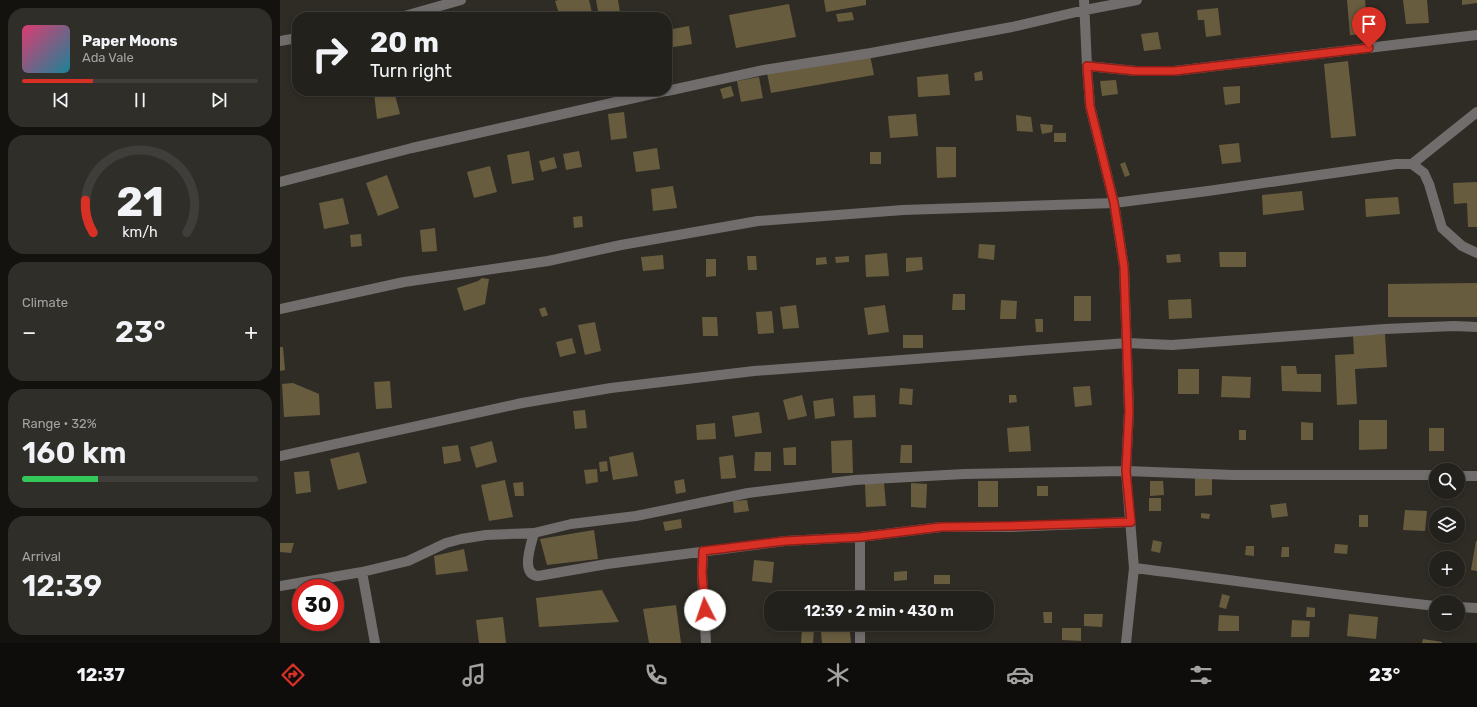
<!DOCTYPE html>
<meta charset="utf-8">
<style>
:root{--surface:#23211c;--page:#2f2e29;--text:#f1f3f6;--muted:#a3a3a3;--line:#403e3b;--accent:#d93025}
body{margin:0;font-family:Rubik,sans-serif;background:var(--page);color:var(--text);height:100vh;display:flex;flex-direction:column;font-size:15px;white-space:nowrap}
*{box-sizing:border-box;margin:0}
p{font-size:13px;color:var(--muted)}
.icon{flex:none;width:22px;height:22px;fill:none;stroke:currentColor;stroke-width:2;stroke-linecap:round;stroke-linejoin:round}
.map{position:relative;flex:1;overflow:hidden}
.panel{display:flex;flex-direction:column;gap:8px;padding:8px;background:#13120f;width:280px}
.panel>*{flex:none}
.hud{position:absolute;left:12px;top:12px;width:380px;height:84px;border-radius:16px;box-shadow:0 2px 6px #0003,0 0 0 1px var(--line);background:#23211c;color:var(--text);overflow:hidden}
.controls{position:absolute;left:1149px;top:463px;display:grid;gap:8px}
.controls a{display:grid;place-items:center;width:36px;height:36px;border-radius:50%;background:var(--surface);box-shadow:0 2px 6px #0003,0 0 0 1px var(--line);font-size:20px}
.speed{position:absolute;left:12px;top:579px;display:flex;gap:8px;font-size:20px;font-weight:700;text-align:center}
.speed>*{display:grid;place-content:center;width:52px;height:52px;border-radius:50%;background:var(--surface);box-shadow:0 2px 6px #0003,0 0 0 1px var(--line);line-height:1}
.speed .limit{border:6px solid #d22;background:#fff;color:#111}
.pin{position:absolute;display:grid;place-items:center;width:34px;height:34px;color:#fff;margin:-41px -17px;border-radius:50% 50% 50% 0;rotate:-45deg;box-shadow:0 0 4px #0007}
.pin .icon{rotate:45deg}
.me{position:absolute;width:44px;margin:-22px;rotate:356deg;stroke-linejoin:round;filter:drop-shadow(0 0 3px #0008)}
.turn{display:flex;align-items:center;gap:14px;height:84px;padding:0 12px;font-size:18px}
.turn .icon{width:52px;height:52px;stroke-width:2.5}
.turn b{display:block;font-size:28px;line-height:34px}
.big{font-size:30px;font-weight:600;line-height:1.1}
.panel .card{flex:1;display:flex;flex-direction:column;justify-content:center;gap:6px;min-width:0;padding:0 14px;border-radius:16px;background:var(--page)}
.panel .dial{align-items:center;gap:0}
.dial svg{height:104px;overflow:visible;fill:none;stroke:var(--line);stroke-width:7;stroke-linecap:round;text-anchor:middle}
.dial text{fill:var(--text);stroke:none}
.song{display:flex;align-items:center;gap:12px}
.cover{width:48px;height:48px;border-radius:6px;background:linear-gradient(135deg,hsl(340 70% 55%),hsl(190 70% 35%))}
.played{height:4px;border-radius:2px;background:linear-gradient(90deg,var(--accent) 30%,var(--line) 30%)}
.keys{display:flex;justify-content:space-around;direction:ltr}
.heat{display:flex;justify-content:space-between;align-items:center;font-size:22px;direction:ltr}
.charge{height:6px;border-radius:3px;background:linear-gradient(90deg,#34c759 32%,var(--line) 0)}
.trip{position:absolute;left:484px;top:591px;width:230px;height:40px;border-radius:16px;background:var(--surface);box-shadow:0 2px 6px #0003,0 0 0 1px var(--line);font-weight:600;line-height:40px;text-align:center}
.tab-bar{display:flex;height:64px;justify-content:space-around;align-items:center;background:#0e0d0b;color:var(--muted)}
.tab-bar .icon{width:28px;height:28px}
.tab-bar .current{color:var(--accent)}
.tab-bar b{font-size:18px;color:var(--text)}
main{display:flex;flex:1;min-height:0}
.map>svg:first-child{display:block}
.building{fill:#685c3e}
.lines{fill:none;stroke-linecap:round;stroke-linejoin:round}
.minor{stroke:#716d6d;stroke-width:10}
.route-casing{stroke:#8d1f18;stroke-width:10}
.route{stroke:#d93025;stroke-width:7}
</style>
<main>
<section class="panel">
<div class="card">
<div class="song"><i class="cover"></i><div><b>Paper Moons</b><p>Ada Vale</p></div></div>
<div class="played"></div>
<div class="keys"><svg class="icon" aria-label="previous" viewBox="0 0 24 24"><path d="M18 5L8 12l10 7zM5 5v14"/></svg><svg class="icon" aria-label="pause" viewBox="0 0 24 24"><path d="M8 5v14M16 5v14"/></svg><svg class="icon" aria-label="next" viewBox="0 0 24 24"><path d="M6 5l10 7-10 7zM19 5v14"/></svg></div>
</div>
<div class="card dial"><svg viewBox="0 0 100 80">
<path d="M14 69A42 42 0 1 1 86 69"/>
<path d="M14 69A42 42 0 0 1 8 44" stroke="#d93025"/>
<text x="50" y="56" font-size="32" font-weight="700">21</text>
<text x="50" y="72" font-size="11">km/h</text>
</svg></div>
<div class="card"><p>Climate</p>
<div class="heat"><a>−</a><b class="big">23°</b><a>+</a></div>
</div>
<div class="card"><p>Range · 32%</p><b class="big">160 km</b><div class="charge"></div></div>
<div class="card"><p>Arrival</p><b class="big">12:39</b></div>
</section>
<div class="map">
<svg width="1197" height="643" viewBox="0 0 1197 643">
<rect width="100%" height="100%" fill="#2f2c25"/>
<path class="building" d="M278 0H309L313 17H280L275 1Z
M316 0H338L340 12 319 16Z
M544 0H586V5L546 12Z
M1067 0H1085L1088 34 1070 35Z
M1123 0H1147L1149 23 1126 24Z
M1182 0H1197V3L1182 5Z
M509 4 516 37 456 48 449 15Z
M938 8 941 35 926 37 924 20H918L917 10Z
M572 12 574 20 558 22 556 14Z
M409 26 412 44 387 48V30Z
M878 32 881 49 864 51 861 34Z
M590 55 594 75 491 93 487 73Z
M1068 61 1076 136 1051 138 1044 64Z
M702 71 703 80 695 81 694 73Z
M668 74 670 95 638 97 637 77Z
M479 77 483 98 461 102 457 81Z
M836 80 838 94 822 96 820 81Z
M451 86 454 96 443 99 440 89Z
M960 86V103L945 105 943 87Z
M49 91H72V93H49Z
M94 91H99L94 93 114 91 120 114 97 119 94 93Z
M344 112 347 138 331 140 328 114Z
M636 114 638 136 610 138 608 116Z
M736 115 751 117 753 132 737 131Z
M760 124 773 125 772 132 762 134Z
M774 133H786V142H774Z
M959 143 961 162 942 164 939 145Z
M656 147H676V177L657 178Z
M377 148 380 169 356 172 353 152Z
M249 151 254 180 232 184 227 155Z
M299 151 302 167 286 170 283 154Z
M590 152H601V164H590Z
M274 157 277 168 262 172 259 161Z
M845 162 850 175 845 177 840 164Z
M210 166 217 192 194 198 187 172Z
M107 175 119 208 98 216 86 183Z
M1197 182V227H1188L1187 203 1174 204 1173 183Z
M393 186 397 208 373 211 371 189Z
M1022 191 1024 210 983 215 982 195Z
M1118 197 1120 214 1086 217 1085 199Z
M63 198 69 224 44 229 39 203Z
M302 216 303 227 294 228 293 217Z
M155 228 157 251 142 252 140 230Z
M81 234 82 246 71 247 70 235Z
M699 244 715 245 714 260 698 258Z
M939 252H966V267H940Z
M607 253 609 276 586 277 585 255Z
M900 254 901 262 887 263 886 255Z
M383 255 384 269 363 271 361 257Z
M467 256H476L477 270H468Z
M569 256V262L556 263 555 257Z
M546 257 547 264 536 265V258Z
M642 257 643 270 626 272V258Z
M426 259H436V276L426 277Z
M202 278 209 279 205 304 184 311 177 288 198 281Z
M1197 283V317H1108V284Z
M673 294H685V310H672Z
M794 296H811V321H794Z
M911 299 912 318 889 319 888 300Z
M721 300 737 301 736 319H720Z
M516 305 519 328 503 329 500 307Z
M605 305 609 332 588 335 584 308Z
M265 307 268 315 262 317 259 309Z
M492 311 494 333 478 334 476 312Z
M422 317H437L438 336H423Z
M755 319H763V332H756Z
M315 322 321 351 305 355 298 325Z
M1105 334 1107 367 1075 369 1077 404 1057 405 1055 355 1074 354 1073 335Z
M623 335H643V348H623Z
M292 338 296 353 280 357 276 342Z
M0 347H3L5 370 0 371Z
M1001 366H1016L1017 374H1041V392L1002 391Z
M898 369H919V394H898Z
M942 376 971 377 970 398 941 397Z
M110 381 112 408 96 409 94 382Z
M13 383 39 394 40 415 4 417 2 384Z
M810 386 812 405 795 407 793 387Z
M620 388 633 389 632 405 619 404Z
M522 395 527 416 508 420 503 400Z
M595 395 596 417 574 418 573 396Z
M729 395H736L737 402 729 403Z
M553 398 555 416 535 419 533 401Z
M305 410 307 428 295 429 293 411Z
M479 412 482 433 455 437 452 416Z
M1079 420H1107V449L1079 450Z
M1021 422 1033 423V440H1021Z
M435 423 436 439 417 440 416 425Z
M749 426 751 451 729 452 727 428Z
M1149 428H1164V451H1149Z
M959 430H966V440H959Z
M572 440 573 473H552L551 441Z
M212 441 217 462 196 468 190 447Z
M178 445 181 461 164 464 162 447Z
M621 445H632V463H620Z
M516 447V465H504L503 448Z
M79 452 87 483 58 490 50 459Z
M353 452 358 476 333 480 329 457Z
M475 452H491V471H474Z
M453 455 456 478 441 479 439 457Z
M327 461 328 471 320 472 319 462Z
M317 469 318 482 306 484 304 470Z
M29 471 31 492 16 494 14 472Z
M915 478H932V495L915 496Z
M404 479 406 492 396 494 394 481Z
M225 480 233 517 209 521 201 485Z
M698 481H718V507H698Z
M870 481H883L884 495 870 496Z
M243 482 244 496H235L233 483Z
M604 483 606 506 586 507 585 484Z
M631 483 647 484 646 508 631 507Z
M757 486H768V496H757Z
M869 498H881V511H869Z
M467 500 469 511 454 513 453 501Z
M1006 503 1008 516 992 518 990 505Z
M1125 510 1147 511 1145 531 1123 530Z
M921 513 930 514 929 519 921 518Z
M1079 515H1088V527H1079Z
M401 519 402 528 385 531 383 522Z
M314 530 318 559 267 565 260 539Z
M873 540 882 542 880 553 871 551Z
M1196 541H1197V571L1191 570Z
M0 543H14L11 553 0 552Z
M1055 544 1068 545 1067 554 1054 553Z
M966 546H974V556L965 555Z
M1002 547H1009V557H1001Z
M184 549 188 571 156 575 154 556Z
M474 560 494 562 492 583 472 581Z
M627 571V580L614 581V572Z
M654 575H670V584H654Z
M38 581 39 588H21V600H17L15 584Z
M322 590 339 622 259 627 256 598Z
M942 594 950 596 946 609 939 607Z
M489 596H499V598H491V613L488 612Z
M396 605 401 643H369L363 609Z
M1027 607 1035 608V617H1026Z
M763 612H772V623H764Z
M804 614H823L822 627 804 626Z
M1069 614 1098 617 1096 639 1067 636Z
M939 615 959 616V631H938Z
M223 617 226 643H199L196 620Z
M1012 620 1030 621 1029 637H1011Z
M782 628H801V641L782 640Z
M522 629H534L533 643H521Z
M541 632H570L571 643H542Z
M1143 639 1162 642V643H1142Z"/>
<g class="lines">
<path class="minor" d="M804 0 807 66 810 106 834 203 844 267 849 411 846 471 854 568 846 643
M121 17 181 0
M0 41 17 38
M807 66 856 71H894L1197 35
M387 91 484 70 591 53 732 27 805 10 857 0
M1132 164 1197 112
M0 182 132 148 385 91
M0 309 124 282 268 261 341 245 478 221 623 210 834 203 928 191 1116 164H1132L1144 173 1149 184 1162 228 1182 246 1197 253
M0 456 242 403 331 388 474 371 847 343 892 345 1105 329 1174 326 1197 327
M1178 476H1197
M254 533C251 545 240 574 258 576L327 564 505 541 580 537 661 527H729L851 522
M423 551 422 573 426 643
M854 568C954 580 1055 595 1156 606
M82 572 95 643
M0 586 82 572 128 561 166 543 181 539 206 535 254 533 291 524 356 516 468 493 575 480 684 474 846 471 953 475H1156
M580 598V537
M1178 607 1197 608
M580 643V624"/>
</g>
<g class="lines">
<g class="route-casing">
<path id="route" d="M425 610 422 573 423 551 505 541 580 537 661 527 729 526 851 522 846 471 849 411 844 267 834 203 810 106 807 66 856 71H894L1089 48"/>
</g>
<use href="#route" class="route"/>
</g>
</svg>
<div class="controls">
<a><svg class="icon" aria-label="search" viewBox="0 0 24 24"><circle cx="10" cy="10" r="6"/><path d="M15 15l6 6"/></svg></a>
<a><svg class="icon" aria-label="layers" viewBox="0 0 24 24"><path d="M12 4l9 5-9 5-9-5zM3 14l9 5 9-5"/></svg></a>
<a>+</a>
<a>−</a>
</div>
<div class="speed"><div class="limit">30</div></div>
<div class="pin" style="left:1089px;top:48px;background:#d93025"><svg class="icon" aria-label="arrive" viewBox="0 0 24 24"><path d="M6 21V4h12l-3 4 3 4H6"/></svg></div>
<svg class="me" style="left:425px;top:610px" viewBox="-20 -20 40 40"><circle r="19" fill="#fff"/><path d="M0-13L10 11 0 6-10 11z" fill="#d93025"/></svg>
<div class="trip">12:39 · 2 min · 430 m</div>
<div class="hud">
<div class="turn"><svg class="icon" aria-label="right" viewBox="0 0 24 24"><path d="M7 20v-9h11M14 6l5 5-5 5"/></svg><div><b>20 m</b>Turn right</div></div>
</div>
</div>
</main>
<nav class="tab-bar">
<b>12:37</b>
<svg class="icon current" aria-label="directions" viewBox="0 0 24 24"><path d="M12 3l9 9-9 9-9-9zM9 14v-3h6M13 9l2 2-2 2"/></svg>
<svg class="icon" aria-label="music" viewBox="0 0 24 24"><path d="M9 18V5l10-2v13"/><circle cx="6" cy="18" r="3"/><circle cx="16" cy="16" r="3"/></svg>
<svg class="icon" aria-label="phone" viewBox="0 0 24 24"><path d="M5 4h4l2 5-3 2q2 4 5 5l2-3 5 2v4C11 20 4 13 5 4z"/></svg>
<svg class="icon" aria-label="climate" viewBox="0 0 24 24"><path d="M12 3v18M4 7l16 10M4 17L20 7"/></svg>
<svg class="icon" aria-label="car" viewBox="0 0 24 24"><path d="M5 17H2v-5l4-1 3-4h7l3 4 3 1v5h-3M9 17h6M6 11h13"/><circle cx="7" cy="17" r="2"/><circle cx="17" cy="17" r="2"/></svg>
<svg class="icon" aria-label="filters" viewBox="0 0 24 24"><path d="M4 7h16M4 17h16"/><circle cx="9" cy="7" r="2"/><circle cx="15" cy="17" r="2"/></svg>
<b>23°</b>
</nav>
